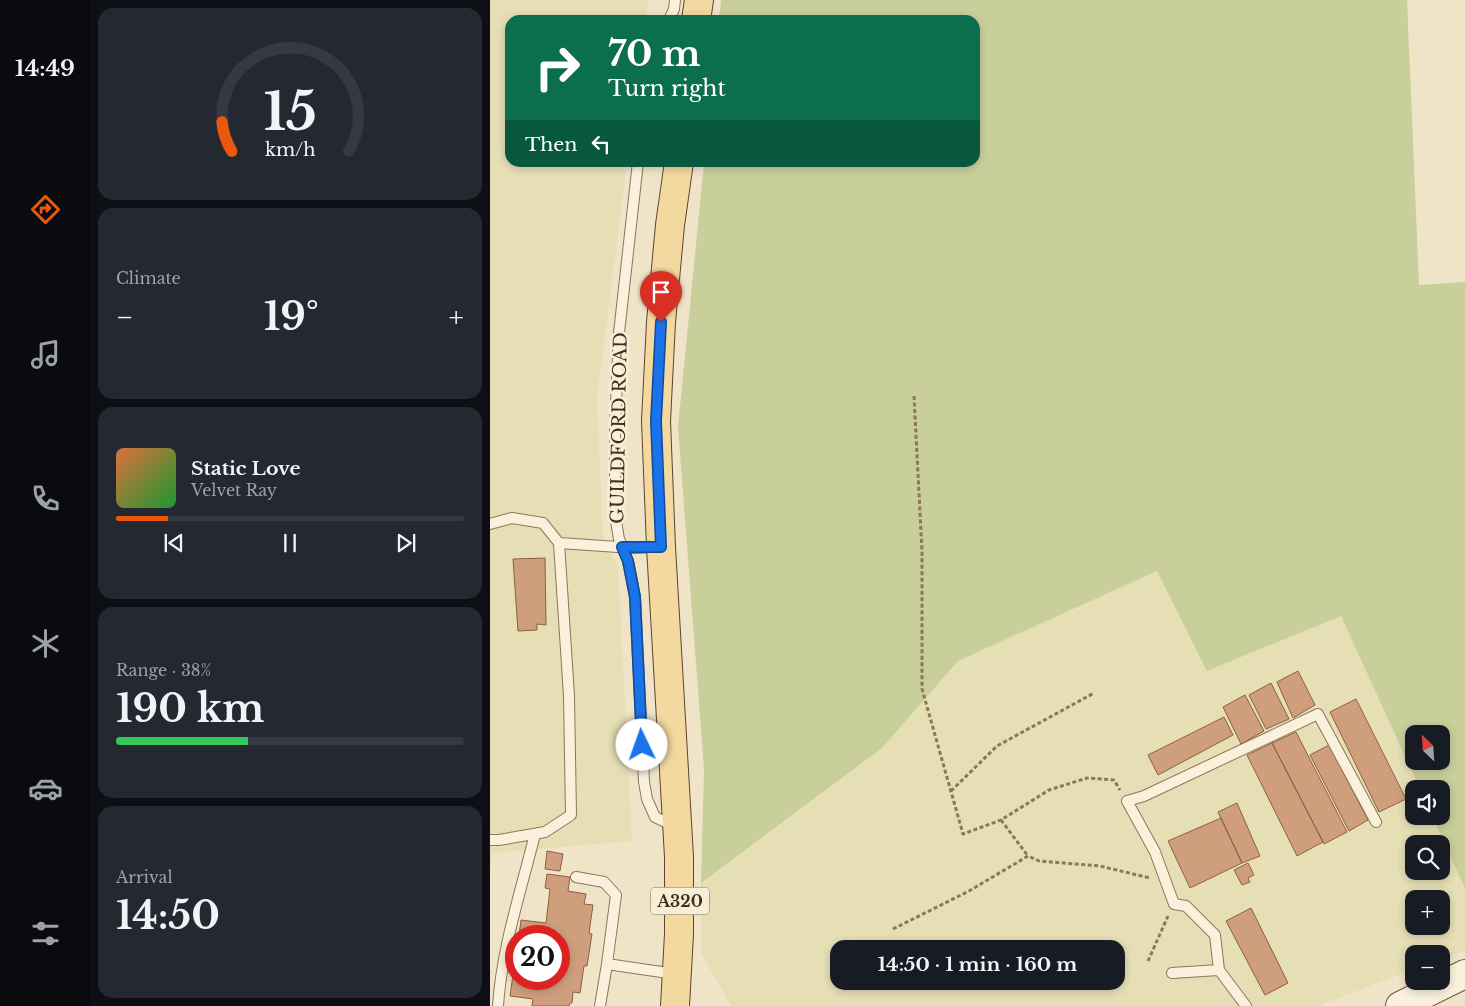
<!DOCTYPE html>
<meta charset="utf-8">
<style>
:root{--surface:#171b24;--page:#242831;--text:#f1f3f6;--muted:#9ea1a6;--line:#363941;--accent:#ea580c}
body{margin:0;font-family:"Libre Baskerville",serif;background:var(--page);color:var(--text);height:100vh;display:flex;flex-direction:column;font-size:19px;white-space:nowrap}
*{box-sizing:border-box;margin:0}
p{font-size:16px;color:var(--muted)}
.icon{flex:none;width:28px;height:28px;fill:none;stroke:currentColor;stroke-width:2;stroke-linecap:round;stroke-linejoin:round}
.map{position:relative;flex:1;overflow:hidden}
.details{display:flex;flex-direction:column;gap:8px;padding:8px;background:#0d0f14;width:400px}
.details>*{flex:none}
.banner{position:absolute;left:15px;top:15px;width:475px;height:152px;border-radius:15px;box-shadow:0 2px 8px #0003;background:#0b6e4f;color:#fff;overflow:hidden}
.needle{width:32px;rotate:335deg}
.tools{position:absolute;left:915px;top:725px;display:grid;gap:10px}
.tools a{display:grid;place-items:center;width:45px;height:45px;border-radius:10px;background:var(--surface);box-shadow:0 2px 8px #0003;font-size:25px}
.speed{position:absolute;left:15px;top:925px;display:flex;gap:10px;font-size:25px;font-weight:700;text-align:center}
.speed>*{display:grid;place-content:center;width:65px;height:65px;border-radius:50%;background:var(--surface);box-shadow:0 2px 8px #0003;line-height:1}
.speed .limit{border:8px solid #d22;background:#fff;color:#111}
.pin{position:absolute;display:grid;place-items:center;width:42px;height:42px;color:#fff;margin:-51px -21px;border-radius:50% 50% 50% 0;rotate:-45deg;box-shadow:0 0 5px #0007}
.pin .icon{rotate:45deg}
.me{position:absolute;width:55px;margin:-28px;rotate:357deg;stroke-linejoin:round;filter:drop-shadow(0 0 4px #0008)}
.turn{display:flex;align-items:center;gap:18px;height:105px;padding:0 20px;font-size:22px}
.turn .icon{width:65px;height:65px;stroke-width:2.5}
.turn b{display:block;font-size:35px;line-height:42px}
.then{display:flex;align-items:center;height:48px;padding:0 20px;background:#0003;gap:10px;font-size:19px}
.big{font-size:38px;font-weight:700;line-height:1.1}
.details .tile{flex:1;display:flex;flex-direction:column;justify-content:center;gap:8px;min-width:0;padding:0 18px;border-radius:15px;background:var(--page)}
.details .dial{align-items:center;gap:0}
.dial svg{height:130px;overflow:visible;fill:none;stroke:var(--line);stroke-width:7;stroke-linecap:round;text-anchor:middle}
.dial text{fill:var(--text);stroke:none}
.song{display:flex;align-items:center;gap:15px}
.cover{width:60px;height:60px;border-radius:8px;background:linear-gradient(135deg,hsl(20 70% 55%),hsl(130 70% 35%))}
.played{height:5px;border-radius:2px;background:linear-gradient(90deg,var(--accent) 15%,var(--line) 15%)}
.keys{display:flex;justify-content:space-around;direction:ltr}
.heat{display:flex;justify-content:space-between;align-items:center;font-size:28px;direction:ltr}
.charge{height:8px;border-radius:4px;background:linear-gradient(90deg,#34c759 38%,var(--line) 0)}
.trip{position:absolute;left:340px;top:940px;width:295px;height:50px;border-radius:15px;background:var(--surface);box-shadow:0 2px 8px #0003;font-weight:700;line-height:50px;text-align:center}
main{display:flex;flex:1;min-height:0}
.menu{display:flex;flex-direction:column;width:90px;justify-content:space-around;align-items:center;background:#090b0e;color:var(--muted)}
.menu .icon{width:35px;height:35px}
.menu .current{color:var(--accent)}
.menu b{font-size:22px;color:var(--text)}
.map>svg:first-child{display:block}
.farmland{fill:#e6deb5;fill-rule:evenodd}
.green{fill:#c9cf9b;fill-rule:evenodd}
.building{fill:#cf9f7d;stroke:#8d5f41}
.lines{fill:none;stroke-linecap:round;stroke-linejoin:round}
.lane-casing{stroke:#8d765c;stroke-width:12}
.secondary-casing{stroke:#6f573f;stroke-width:30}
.primary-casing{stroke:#5b4430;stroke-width:30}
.path{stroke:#8d765c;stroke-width:3;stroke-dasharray:4 2.5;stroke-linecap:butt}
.lane{stroke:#faf1dc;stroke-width:10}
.secondary{stroke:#faf1dc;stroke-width:28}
.primary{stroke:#f3d9a0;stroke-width:28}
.route-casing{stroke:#114b97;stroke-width:12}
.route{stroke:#1a73e8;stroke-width:9}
.labels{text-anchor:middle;stroke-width:5;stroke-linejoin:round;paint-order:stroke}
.shield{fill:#f7eed8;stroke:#756857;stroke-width:1}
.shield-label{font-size:16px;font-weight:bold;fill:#3d2e20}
.street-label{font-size:18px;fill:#3d2e20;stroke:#f7eed8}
</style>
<main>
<nav class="menu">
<b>14:49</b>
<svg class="icon current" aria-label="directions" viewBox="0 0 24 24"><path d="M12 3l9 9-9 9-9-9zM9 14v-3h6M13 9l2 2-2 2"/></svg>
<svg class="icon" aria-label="music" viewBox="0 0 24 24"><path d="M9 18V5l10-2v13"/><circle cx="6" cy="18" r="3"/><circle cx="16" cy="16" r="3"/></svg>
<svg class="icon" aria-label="phone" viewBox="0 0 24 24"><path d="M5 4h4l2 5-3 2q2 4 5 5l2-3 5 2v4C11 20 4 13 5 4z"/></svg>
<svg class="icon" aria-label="climate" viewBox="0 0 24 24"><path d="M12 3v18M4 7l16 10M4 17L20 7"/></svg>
<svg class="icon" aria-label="car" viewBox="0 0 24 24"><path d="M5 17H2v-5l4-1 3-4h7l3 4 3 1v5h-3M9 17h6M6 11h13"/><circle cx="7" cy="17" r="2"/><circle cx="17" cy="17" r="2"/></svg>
<svg class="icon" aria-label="filters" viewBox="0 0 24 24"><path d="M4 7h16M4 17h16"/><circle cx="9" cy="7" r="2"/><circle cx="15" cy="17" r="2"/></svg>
</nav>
<section class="details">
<div class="tile dial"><svg viewBox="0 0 100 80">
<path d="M14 69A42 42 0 1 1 86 69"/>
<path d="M14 69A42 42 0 0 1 8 51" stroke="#ea580c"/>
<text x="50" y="56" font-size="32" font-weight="700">15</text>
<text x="50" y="72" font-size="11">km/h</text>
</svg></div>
<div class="tile"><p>Climate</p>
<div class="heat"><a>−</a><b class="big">19°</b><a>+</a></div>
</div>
<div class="tile">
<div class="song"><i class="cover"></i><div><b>Static Love</b><p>Velvet Ray</p></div></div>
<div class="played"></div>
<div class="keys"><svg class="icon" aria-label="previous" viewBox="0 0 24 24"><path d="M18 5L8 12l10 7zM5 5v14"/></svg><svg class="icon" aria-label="pause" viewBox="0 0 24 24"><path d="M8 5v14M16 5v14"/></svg><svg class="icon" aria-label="next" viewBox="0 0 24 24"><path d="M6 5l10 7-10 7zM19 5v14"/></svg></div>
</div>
<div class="tile"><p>Range · 38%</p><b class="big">190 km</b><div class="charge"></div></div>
<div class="tile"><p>Arrival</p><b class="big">14:50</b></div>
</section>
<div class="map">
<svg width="975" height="1006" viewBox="0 0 975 1006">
<rect width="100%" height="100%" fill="#f0e4c8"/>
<path class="farmland" d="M0 0H158L156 20H20V162L137 163 107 398 113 536 128 568 142 841 2 853 0 871Z
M667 571 718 671 851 616 932 789H924V816H945L975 884V950L951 959V954H924V969L828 1006H241L211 953V883L392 748 468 661ZM924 844H951V871H924ZM924 899H951V926H924ZM349 949H626V981H349Z"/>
<path class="green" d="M231 0H917L929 285 975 282V888L942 816H951V789H930L851 616 717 671 667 571 468 661 392 748 211 883 214 769 188 427 214 163 485 162V20H229ZM924 734H951V761H924Z"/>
<path class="building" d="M55 558 56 625 47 624V630L28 631 23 559Z
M808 671 825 705 803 718 787 682Z
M781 683 799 719 776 729 759 695Z
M755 695 774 731 751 744 733 707Z
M866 699 916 799 889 812 840 712Z
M734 717 743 735 668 775 658 755Z
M806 732 857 832 834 844 782 743Z
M782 743 833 842 807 856 757 755Z
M839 745 878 820 859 831 820 755Z
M747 803 770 856 752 863 728 812Z
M731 818 752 863 700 888 678 841Z
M57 851 73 854 70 871 55 869Z
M758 863 764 875 758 878 760 882 752 885 744 870Z
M57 874 80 877 78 891 96 894 94 904 103 905 99 933 102 934 97 966H94L90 993 83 992 82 1003H80L79 1006H42L43 999 20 996 26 953V979H69V936H29L31 920 56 923 60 889 55 888Z
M761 908 798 983 775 995 736 921Z"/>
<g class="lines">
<g class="lane-casing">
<path id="lane" d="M179 20 184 9 185 0
M148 162 129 333 125 428V515L129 539 138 561 145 597 154 782 157 799 165 817 184 826
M0 524 22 518 53 523 69 543 79 696 81 815 55 832 9 840H0
M69 543 143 548 170 547
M86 877 114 882 126 895 117 964 110 1006
M117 964 185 974
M729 970 725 935 696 906 684 904 665 852 637 801 654 796 828 714 886 822
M682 973 729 970 756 1006
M8 1006C12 947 31 891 45 834"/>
</g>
<g class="secondary-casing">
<path id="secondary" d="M910 1006 975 974"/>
</g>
<g class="primary-casing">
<path id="primary" d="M206 20 209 0
M185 1006 189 934V857L171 547 166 421 171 322 180 225 189 162"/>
</g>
<path class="path" d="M424 396 432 551V689L473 834 511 820 559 790 597 778 624 780 630 790
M461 791 507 746 604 693
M511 820 538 856
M403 929 479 891 538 856 549 861 610 866 660 878
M658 961 678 916"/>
<use href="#lane" class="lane"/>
<use href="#secondary" class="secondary"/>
<use href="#primary" class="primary"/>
</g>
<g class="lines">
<g class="route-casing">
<path id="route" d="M152 745 145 597 138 561 132 547H171L166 421 171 322"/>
</g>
<use href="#route" class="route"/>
</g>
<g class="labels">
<rect class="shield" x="161" y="887.5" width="58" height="27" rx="4"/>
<g class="shield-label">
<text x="190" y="907">A320</text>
</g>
<g class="street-label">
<text transform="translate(129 428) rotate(-89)" y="6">GUILDFORD ROAD</text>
</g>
</g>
</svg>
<div class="tools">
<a><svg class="needle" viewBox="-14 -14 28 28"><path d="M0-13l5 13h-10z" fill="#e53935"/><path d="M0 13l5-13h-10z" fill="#9ea1a6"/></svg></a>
<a><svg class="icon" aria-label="sound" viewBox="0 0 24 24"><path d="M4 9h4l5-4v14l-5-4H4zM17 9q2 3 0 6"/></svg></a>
<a><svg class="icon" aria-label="search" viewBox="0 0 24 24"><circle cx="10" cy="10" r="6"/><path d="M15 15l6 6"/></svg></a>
<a>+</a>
<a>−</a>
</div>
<div class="speed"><div class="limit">20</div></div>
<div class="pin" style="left:171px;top:322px;background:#d93025"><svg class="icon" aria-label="arrive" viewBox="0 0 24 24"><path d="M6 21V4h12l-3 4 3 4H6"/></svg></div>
<svg class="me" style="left:152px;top:745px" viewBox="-20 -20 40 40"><circle r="19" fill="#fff"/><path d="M0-13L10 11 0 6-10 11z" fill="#1a73e8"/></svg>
<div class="trip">14:50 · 1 min · 160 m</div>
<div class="banner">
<div class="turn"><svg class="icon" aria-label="right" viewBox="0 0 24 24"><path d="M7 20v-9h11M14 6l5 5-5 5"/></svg><div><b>70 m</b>Turn right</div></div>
<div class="then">Then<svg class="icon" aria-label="left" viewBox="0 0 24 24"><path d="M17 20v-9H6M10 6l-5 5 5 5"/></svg></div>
</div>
</div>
</main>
